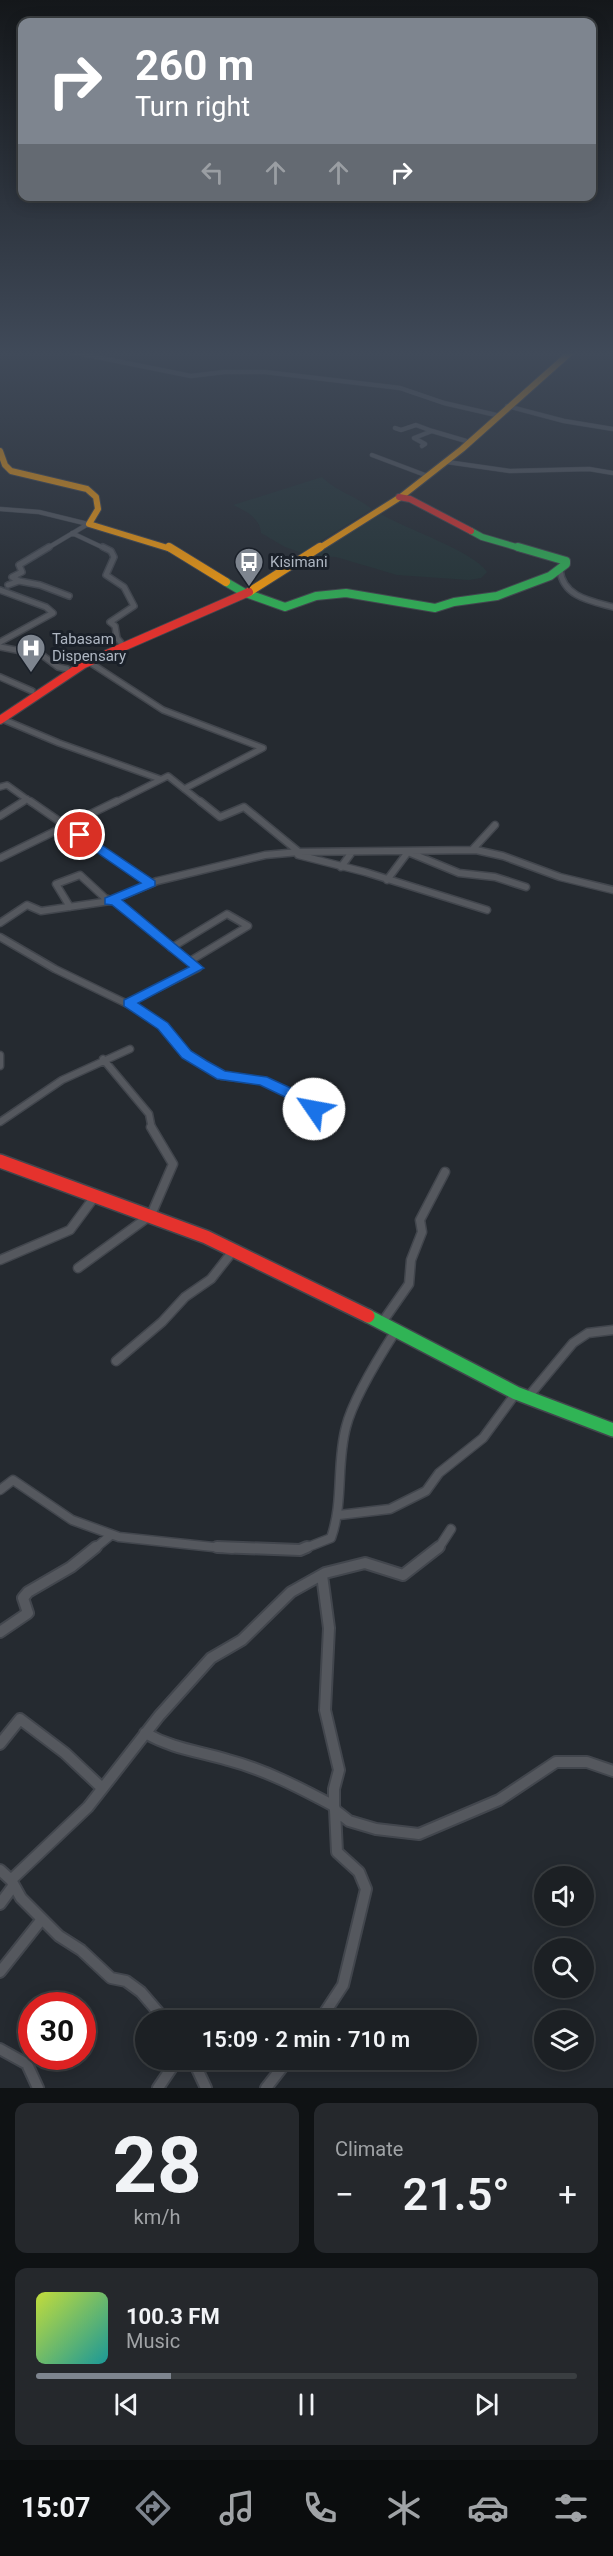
<!DOCTYPE html>
<meta charset="utf-8">
<style>
:root{--surface:#1c2024;--page:#25282c;--text:#f1f3f6;--muted:#a0a3a6;--line:#3a3e41;--accent:#7e858f}
body{margin:0;font-family:Roboto,sans-serif;background:var(--page);color:var(--text);height:100vh;display:flex;flex-direction:column;font-size:22px;white-space:nowrap}
*{box-sizing:border-box;margin:0}
p{font-size:20px;color:var(--muted)}
.icon{flex:none;width:33px;height:33px;fill:none;stroke:currentColor;stroke-width:2;stroke-linecap:round;stroke-linejoin:round}
.map{position:relative;height:2088px;overflow:hidden}
.drawer{display:flex;flex-direction:column;gap:15px;padding:15px;background:#0f1214;flex:1}
.drawer>*{flex:none}
.guide{position:absolute;left:18px;top:18px;width:578px;height:183px;border-radius:12px;box-shadow:0 3px 15px #0003,0 0 0 2px var(--line);background:#7e858f;color:#fff;overflow:hidden}
.tools{position:absolute;left:534px;top:1866px;display:grid;gap:12px}
.tools a{display:grid;place-items:center;width:60px;height:60px;border-radius:50%;background:var(--surface);box-shadow:0 3px 15px #0003,0 0 0 2px var(--line);font-size:30px}
.speed{position:absolute;left:18px;top:1992px;display:flex;gap:12px;font-size:30px;font-weight:700;text-align:center}
.speed>*{display:grid;place-content:center;width:78px;height:78px;border-radius:50%;background:var(--surface);box-shadow:0 3px 15px #0003,0 0 0 2px var(--line);line-height:1}
.speed .limit{border:9px solid #d22;background:#fff;color:#111}
.pin{position:absolute;display:grid;place-items:center;width:51px;height:51px;color:#fff;margin:-26px;border:3px solid #fff;border-radius:50%;box-shadow:0 2px 6px #0007}
.me{position:absolute;width:66px;margin:-33px;rotate:303deg;stroke-linejoin:round;filter:drop-shadow(0 0 4px #0008)}
.turn{display:flex;align-items:center;gap:21px;height:126px;padding:0 18px;font-size:27px}
.turn .icon{width:78px;height:78px;stroke-width:2.5}
.turn b{display:block;font-size:42px;line-height:51px}
.lanes{display:flex;align-items:center;height:57px;padding:0 18px;background:#0003;justify-content:center;gap:30px;direction:ltr}
.lanes .off{opacity:.35}
.big{font-size:45px;font-weight:600;line-height:1.1}
.drawer .tile{flex:1;display:flex;flex-direction:column;justify-content:center;gap:9px;min-width:0;padding:0 21px;border-radius:12px;background:var(--page)}
.drawer .dial{align-items:center;gap:0}
.dial b{font-size:78px;line-height:1}
.song{display:flex;align-items:center;gap:18px}
.cover{width:72px;height:72px;border-radius:9px;background:linear-gradient(135deg,hsl(70 70% 55%),hsl(180 70% 35%))}
.played{height:6px;border-radius:3px;background:linear-gradient(90deg,var(--accent) 25%,var(--line) 25%)}
.keys{display:flex;justify-content:space-around;direction:ltr}
.heat{display:flex;justify-content:space-between;align-items:center;font-size:33px;direction:ltr}
.drawer .tiles{flex:1;display:grid;gap:15px;grid-template-columns:1fr 1fr}
.tile:last-child{grid-column:span 2}
.trip{position:absolute;left:135px;top:2010px;width:342px;height:60px;border-radius:30px;background:var(--surface);box-shadow:0 3px 15px #0003,0 0 0 2px var(--line);font-weight:600;line-height:60px;text-align:center}
.menu{display:flex;height:96px;justify-content:space-around;align-items:center;background:#0b0d0e;color:var(--muted)}
.menu .icon{width:42px;height:42px}
.menu .on{color:var(--accent)}
.menu b{font-size:27px;color:var(--text)}
.map>svg:first-child{display:block}
.green{fill:#233234}
.lines{fill:none;stroke-linecap:round;stroke-linejoin:round}
.street-far4-casing{stroke:#42464d;stroke-width:5}
.street-far3-casing{stroke:#42464d;stroke-width:8}
.street-far2-casing{stroke:#42464d;stroke-width:9}
.street-far1-casing{stroke:#42464d;stroke-width:11}
.street-casing{stroke:#42464d;stroke-width:14}
.fast-far2-casing{stroke:#42464d;stroke-width:8}
.fast-far1-casing{stroke:#42464d;stroke-width:10}
.fast-casing{stroke:#42464d;stroke-width:16}
.slow-far1-casing{stroke:#42464d;stroke-width:8}
.slow-casing{stroke:#42464d;stroke-width:10}
.jam-far2-casing{stroke:#42464d;stroke-width:8}
.jam-far1-casing{stroke:#42464d;stroke-width:10}
.jam-casing{stroke:#42464d;stroke-width:16}
.street-far4{stroke:#55585e;stroke-width:4}
.street-far3{stroke:#55585e;stroke-width:5}
.street-far2{stroke:#55585e;stroke-width:6}
.street-far1{stroke:#55585e;stroke-width:8}
.street{stroke:#55585e;stroke-width:10}
.fast-far2{stroke:#30b455;stroke-width:6}
.fast-far1{stroke:#30b455;stroke-width:8}
.fast{stroke:#30b455;stroke-width:13}
.slow-far1{stroke:#ff9f0a;stroke-width:6}
.slow{stroke:#ff9f0a;stroke-width:8}
.jam-far2{stroke:#e5322d;stroke-width:6}
.jam-far1{stroke:#e5322d;stroke-width:8}
.jam{stroke:#e5322d;stroke-width:13}
.route{fill:#1a73e8;stroke:#114b97;stroke-width:1.5}
.labels{text-anchor:middle;stroke-width:6;stroke-linejoin:round;paint-order:stroke}
.far-poi-label{font-size:15px;fill:#aeb6c2;stroke:#1a2029;text-anchor:start}
</style>
<div class="map">
<svg width="613" height="2088" viewBox="0 0 613 2088">
<rect width="100%" height="100%" fill="#252a30"/>
<path class="green" d="M322 477C337 492 356 496 372 509L302 553 285 547 261 533C260 518 246 511 233 505Z
M379 513C405 529 474 551 487 572L481 578 469 580 397 575 336 557 310 556Z"/>
<g class="lines">
<g class="street-far4-casing">
<path id="street-far4" d="M67 351 191 376 224 372H265L400 388 444 403 496 415
M507 406 564 421 613 429
M395 428 401 430 416 425 432 431 414 438 425 444 422 446
M432 431 466 441
M372 455 425 475
M447 462 510 471 589 469 613 473
M0 509 39 512 88 524 46 549
M72 533 106 549"/>
</g>
<g class="street-far3-casing">
<path id="street-far3" d="M103 547 111 551 114 557 106 575 124 587 134 606 110 622 115 626 117 638 122 644
M560 570C563 597 591 601 613 607
M19 581 40 585 69 596
M8 585 19 581 12 577 22 572 19 565 49 547
M0 590 46 607 53 613 0 642
M0 647 42 655 58 667 67 669
M86 660 163 710 263 748 184 789
M0 677 32 691
M2 719 59 743 160 779
M0 787 7 785 32 803
M21 803 27 799
M114 803 168 776 202 803"/>
</g>
<g class="street-far2-casing">
<path id="street-far2" d="M30 801 150 884
M200 801 220 817 244 807 299 852 298 855 365 872 487 910
M0 816 24 801
M472 850 495 825
M0 858 117 801
M341 867 352 852
M387 880 408 852 459 873 495 877 526 887
M70 907 56 884 80 875 105 898 116 902 198 968 128 1003
M0 923 27 905 41 911 110 901 157 881 265 855 299 852 476 850 503 856 560 877 613 890
M0 937 55 969 142 1011 163 1026 186 1055 222 1076 263 1081 290 1093 314 1109
M171 948 227 914 248 926 190 961
M0 1055V1066
M103 1059 149 1114 152 1129
M0 1122 62 1080 130 1049"/>
</g>
<g class="street-far1-casing">
<path id="street-far1" d="M0 1260 70 1230 93 1199
M78 1268 151 1215 173 1164 151 1127
M381 1324 409 1284 411 1260 422 1232 420 1220 445 1172
M116 1361 162 1322 185 1297 211 1279 233 1251
M528 1397 573 1343 588 1333 613 1330
M0 1490 13 1480 72 1520 119 1537 232 1549
M339 1515 390 1509 426 1491 439 1473 483 1438 516 1393
M94 1549 111 1535
M303 1549 331 1538C344 1501 336 1464 346 1427 353 1399 379 1357 395 1332
M438 1549 451 1529"/>
</g>
<g class="street-casing">
<path id="street" d="M217 1547 300 1550 307 1547
M322 1575 329 1628 325 1710 339 1770 334 1789V1806
M0 1632 28 1613 23 1598 28 1592 71 1567 96 1547
M145 1733C173 1749 198 1751 228 1760 266 1770 300 1788 334 1806L335 1810 349 1821 376 1829 419 1834 499 1800 556 1762H587L613 1771
M0 1744 20 1719 65 1753 101 1787
M0 1870 11 1880 21 1898 59 1936 81 1950 111 1978 126 1981 141 1992 165 2020
M11 1880 88 1807 159 1716 211 1658 242 1640 291 1592 325 1573 365 1563 403 1575 439 1547
M0 1904 14 1885
M0 1972 42 1919
M320 2020 343 1985 366 1889 359 1872 337 1852 335 1810
M0 2049 27 2064 38 2088
M193 2060 206 2088
M158 2088 177 2060
M266 2088 288 2060"/>
</g>
<g class="fast-far2-casing">
<path id="fast-far2" d="M471 531 482 537 523 549"/>
</g>
<g class="fast-far1-casing">
<path id="fast-far1" d="M226 582 243 592 285 607 316 596 346 593 435 608 454 602 497 596 550 576 566 564V561L518 547"/>
</g>
<g class="fast-casing">
<path id="fast" d="M368 1316 516 1393 613 1430"/>
</g>
<g class="slow-far1-casing">
<path id="slow-far1" d="M0 451 5 465 11 471 87 489 96 497 98 509 89 524 171 549
M318 549 402 496 462 449 572 351"/>
</g>
<g class="slow-casing">
<path id="slow" d="M169 547 226 582
M249 592 320 547"/>
</g>
<g class="jam-far2-casing">
<path id="jam-far2" d="M399 497 410 499 471 531"/>
</g>
<g class="jam-far1-casing">
<path id="jam-far1" d="M0 720 84 664 249 592"/>
</g>
<g class="jam-casing">
<path id="jam" d="M0 1161 206 1237 368 1316"/>
</g>
<use href="#street-far4" class="street-far4"/>
<use href="#street-far3" class="street-far3"/>
<use href="#street-far2" class="street-far2"/>
<use href="#street-far1" class="street-far1"/>
<use href="#street" class="street"/>
<use href="#fast-far2" class="fast-far2"/>
<use href="#fast-far1" class="fast-far1"/>
<use href="#fast" class="fast"/>
<use href="#slow-far1" class="slow-far1"/>
<use href="#slow" class="slow"/>
<use href="#jam-far2" class="jam-far2"/>
<use href="#jam-far1" class="jam-far1"/>
<use href="#jam" class="jam"/>
</g>
<linearGradient id="sky" x2="0" y2="1"><stop stop-color="#14171a"/><stop offset="0.55" stop-color="#404a59"/><stop offset="1" stop-color="#404a59" stop-opacity="0"/></linearGradient>
<rect width="613" height="643" fill="url(#sky)"/>
<path class="route" d="M76 833H84L155 881V886L122 900 204 968 138 1003 168 1023 191 1051 207 1061 225 1071 267 1077 295 1090 319 1106V1113H309L285 1097 260 1085 217 1079 182 1058 158 1029 124 1006V1000L189 967 112 905 105 904V898L141 883 76 838Z"/>
<defs>
<g id="bus-pin" transform="scale(1.5)"><path d="M0 17L-7.5 6A9.5 9.5 0 1 1 7.5 6Z" fill="#7e858f" stroke="#1a2029"/><path d="M-5-6H5V4H4V6H2V4H-2V6H-4V4H-5ZM-3.5-4V0h7V-4ZM-3.5 1.2v1.5H-2V1.2ZM2 1.2v1.5H3.5V1.2Z" fill="#fff"/></g>
<g id="hospital-pin" transform="scale(1.5)"><path d="M0 17L-7.5 6A9.5 9.5 0 1 1 7.5 6Z" fill="#7e858f" stroke="#1a2029"/><path d="M-5-5h3v3.5h4V-5h3V5h-3V1.5h-4V5h-3Z" fill="#fff"/></g>
</defs>
<g fill-rule="evenodd">
<use href="#bus-pin" x="249" y="562"/>
<use href="#hospital-pin" x="31" y="648"/>
</g>
<g class="labels">
<g class="far-poi-label">
<text x="270" y="567">Kisimani</text>
<text x="52" y="644">Tabasam<tspan x="52" dy="17">Dispensary</tspan></text>
</g>
</g>
</svg>
<div class="tools">
<a><svg class="icon" aria-label="sound" viewBox="0 0 24 24"><path d="M4 9h4l5-4v14l-5-4H4zM17 9q2 3 0 6"/></svg></a>
<a><svg class="icon" aria-label="search" viewBox="0 0 24 24"><circle cx="10" cy="10" r="6"/><path d="M15 15l6 6"/></svg></a>
<a><svg class="icon" aria-label="layers" viewBox="0 0 24 24"><path d="M12 4l9 5-9 5-9-5zM3 14l9 5 9-5"/></svg></a>
</div>
<div class="speed"><div class="limit">30</div></div>
<div class="pin" style="left:80px;top:835px;background:#d93025"><svg class="icon" aria-label="arrive" viewBox="0 0 24 24"><path d="M6 21V4h12l-3 4 3 4H6"/></svg></div>
<svg class="me" style="left:314px;top:1109px" viewBox="-20 -20 40 40"><circle r="19" fill="#fff"/><path d="M0-13L10 11 0 6-10 11z" fill="#1a73e8"/></svg>
<div class="trip">15:09 · 2 min · 710 m</div>
<div class="guide">
<div class="turn"><svg class="icon" aria-label="right" viewBox="0 0 24 24"><path d="M7 20v-9h11M14 6l5 5-5 5"/></svg><div><b>260 m</b>Turn right</div></div>
<div class="lanes"><svg class="icon off" aria-label="left" viewBox="0 0 24 24"><path d="M17 20v-9H6M10 6l-5 5 5 5"/></svg><svg class="icon off" aria-label="ahead" viewBox="0 0 24 24"><path d="M12 20V5M6 11l6-6 6 6"/></svg><svg class="icon off" aria-label="ahead" viewBox="0 0 24 24"><path d="M12 20V5M6 11l6-6 6 6"/></svg><svg class="icon" aria-label="right" viewBox="0 0 24 24"><path d="M7 20v-9h11M14 6l5 5-5 5"/></svg></div>
</div>
</div>
<section class="drawer">
<div class="tiles">
<div class="tile dial"><b>28</b><p>km/h</p></div>
<div class="tile"><p>Climate</p>
<div class="heat"><a>−</a><b class="big">21.5°</b><a>+</a></div>
</div>
<div class="tile">
<div class="song"><i class="cover"></i><div><b>100.3 FM</b><p>Music</p></div></div>
<div class="played"></div>
<div class="keys"><svg class="icon" aria-label="previous" viewBox="0 0 24 24"><path d="M18 5L8 12l10 7zM5 5v14"/></svg><svg class="icon" aria-label="pause" viewBox="0 0 24 24"><path d="M8 5v14M16 5v14"/></svg><svg class="icon" aria-label="next" viewBox="0 0 24 24"><path d="M6 5l10 7-10 7zM19 5v14"/></svg></div>
</div>
</div>
</section>
<nav class="menu">
<b>15:07</b>
<svg class="icon on" aria-label="directions" viewBox="0 0 24 24"><path d="M12 3l9 9-9 9-9-9zM9 14v-3h6M13 9l2 2-2 2"/></svg>
<svg class="icon" aria-label="music" viewBox="0 0 24 24"><path d="M9 18V5l10-2v13"/><circle cx="6" cy="18" r="3"/><circle cx="16" cy="16" r="3"/></svg>
<svg class="icon" aria-label="phone" viewBox="0 0 24 24"><path d="M5 4h4l2 5-3 2q2 4 5 5l2-3 5 2v4C11 20 4 13 5 4z"/></svg>
<svg class="icon" aria-label="climate" viewBox="0 0 24 24"><path d="M12 3v18M4 7l16 10M4 17L20 7"/></svg>
<svg class="icon" aria-label="car" viewBox="0 0 24 24"><path d="M5 17H2v-5l4-1 3-4h7l3 4 3 1v5h-3M9 17h6M6 11h13"/><circle cx="7" cy="17" r="2"/><circle cx="17" cy="17" r="2"/></svg>
<svg class="icon" aria-label="filters" viewBox="0 0 24 24"><path d="M4 7h16M4 17h16"/><circle cx="9" cy="7" r="2"/><circle cx="15" cy="17" r="2"/></svg>
</nav>
